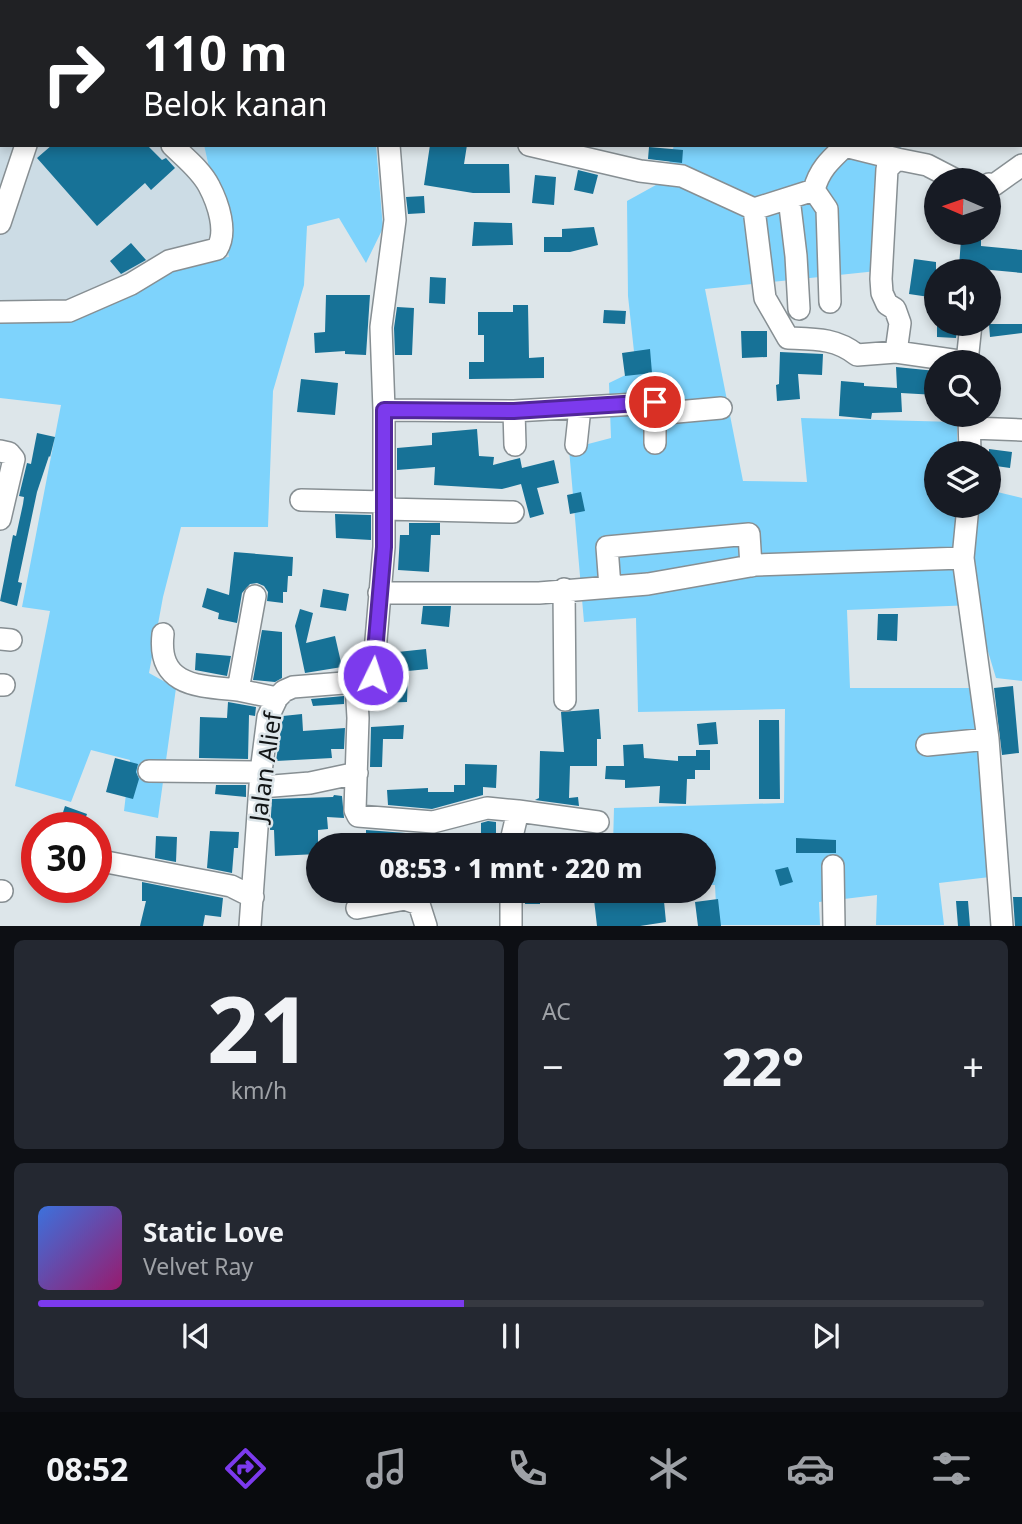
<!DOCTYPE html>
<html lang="id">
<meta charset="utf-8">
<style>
:root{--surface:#171b24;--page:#242831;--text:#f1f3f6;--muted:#9ea1a6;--line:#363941;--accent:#7c3aed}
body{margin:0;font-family:"Noto Sans",sans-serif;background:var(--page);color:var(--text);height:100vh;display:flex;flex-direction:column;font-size:26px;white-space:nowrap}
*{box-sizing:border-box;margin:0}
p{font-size:23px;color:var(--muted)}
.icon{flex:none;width:38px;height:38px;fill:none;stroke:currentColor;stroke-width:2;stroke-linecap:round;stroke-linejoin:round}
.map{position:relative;height:926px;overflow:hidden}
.panel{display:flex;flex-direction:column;gap:14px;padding:14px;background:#0d0f14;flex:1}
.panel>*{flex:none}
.hud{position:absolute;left:0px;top:0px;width:1022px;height:147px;box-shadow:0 4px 10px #0003;background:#202124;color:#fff;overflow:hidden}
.needle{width:46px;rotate:272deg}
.controls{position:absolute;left:924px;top:168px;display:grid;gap:14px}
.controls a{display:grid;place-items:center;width:77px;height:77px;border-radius:50%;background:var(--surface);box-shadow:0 4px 10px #0003;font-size:35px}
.speed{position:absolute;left:21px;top:812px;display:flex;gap:14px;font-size:35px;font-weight:700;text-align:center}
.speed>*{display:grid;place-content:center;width:91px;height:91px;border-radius:50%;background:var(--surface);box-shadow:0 4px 10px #0003;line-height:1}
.speed .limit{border:10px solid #d22;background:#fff;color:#111}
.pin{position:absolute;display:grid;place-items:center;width:60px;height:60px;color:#fff;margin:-30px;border:4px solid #fff;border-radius:50%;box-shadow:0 2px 7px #0007}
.me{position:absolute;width:77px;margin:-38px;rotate:4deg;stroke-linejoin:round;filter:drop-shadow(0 0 5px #0008)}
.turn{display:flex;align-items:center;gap:24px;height:147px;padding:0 28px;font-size:32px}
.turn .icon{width:91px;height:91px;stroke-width:2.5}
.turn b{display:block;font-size:49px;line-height:60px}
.big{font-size:52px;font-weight:800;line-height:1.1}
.panel .widget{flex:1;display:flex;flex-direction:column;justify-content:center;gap:10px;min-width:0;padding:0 24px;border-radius:10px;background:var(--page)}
.panel .dial{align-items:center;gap:0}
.dial b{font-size:91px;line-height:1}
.song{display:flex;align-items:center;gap:21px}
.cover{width:84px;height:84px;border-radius:10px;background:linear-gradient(135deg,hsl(220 70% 55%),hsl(320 70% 35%))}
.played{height:7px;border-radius:4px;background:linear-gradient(90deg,var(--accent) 45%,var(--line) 45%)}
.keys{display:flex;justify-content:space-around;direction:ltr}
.heat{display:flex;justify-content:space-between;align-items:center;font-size:38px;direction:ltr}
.panel .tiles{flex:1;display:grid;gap:14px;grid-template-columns:1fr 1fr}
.widget:last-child{grid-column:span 2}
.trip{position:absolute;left:306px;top:833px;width:410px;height:70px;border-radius:35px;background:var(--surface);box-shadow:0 4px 10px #0003;font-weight:800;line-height:70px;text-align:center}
.tabs{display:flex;height:112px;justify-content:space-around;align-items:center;background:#090b0e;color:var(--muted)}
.tabs .icon{width:49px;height:49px}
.tabs .current{color:var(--accent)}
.tabs b{font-size:32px;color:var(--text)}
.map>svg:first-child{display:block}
.built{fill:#ccdce5}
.green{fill:#7ed3fc}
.building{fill:#177297}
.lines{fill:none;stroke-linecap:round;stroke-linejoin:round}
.minor-casing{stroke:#878f93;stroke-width:24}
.minor{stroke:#fff;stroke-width:21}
.route-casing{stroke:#51269a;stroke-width:18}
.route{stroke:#7c3aed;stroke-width:12}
.labels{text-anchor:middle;stroke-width:5;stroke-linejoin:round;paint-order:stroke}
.street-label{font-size:24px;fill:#121516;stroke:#dde6ea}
</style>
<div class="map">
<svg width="1022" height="926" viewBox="0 0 1022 926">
<rect width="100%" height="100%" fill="#dde6ea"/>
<path class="built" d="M0 0H239L2 2V145H204L229 257 161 264 71 313 0 318Z"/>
<path class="green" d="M204 145H376L383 228 366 263 339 218 307 226 304 285 273 391 268 527H181L163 597 149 673 176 688 158 818 124 811 130 760 91 750 71 802 15 786 50 611 22 607 61 405 0 398V318L71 313 161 264 229 257Z
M674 145H904L879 164 877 271 705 289 743 481 807 482 801 418 957 422V453H936V506H989V490L1022 498V681L996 678 974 605 847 610 850 688H975L1007 875 939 883 944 925H876L877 895 819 902 820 925H717L715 885H704V845H613L614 808 784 803 785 709 638 712 636 618 584 622 569 449 611 438 609 383 636 370 628 296 627 201 665 180Z"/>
<path class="building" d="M52 145H147L162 160 166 158 175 168 151 190 145 183 97 226 37 158Z
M430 145H467L464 164H509L510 193H473L424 185Z
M649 147 683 150 682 163 648 159Z
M578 170 598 175 593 194 574 190Z
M535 175 556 177 554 205 532 203Z
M424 196 425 213 408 214 406 197Z
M474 222 512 223 513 245 472 246Z
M594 227 598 245 570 252H544V237H562V229Z
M961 239 981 240V246L1022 250V273L959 267Z
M131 243 146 260 121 274 110 261Z
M914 259 936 262V298L909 294Z
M430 277 446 278 445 304 429 303Z
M326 295H370L366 355 345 354V351L315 353 314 333 325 332Z
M513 305H528L529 358 544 357V378L469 379V362H484V335H478V312H513Z
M397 307 414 308 412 355H395L394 328Z
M604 310 626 311 625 324 603 323Z
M937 324H958L956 338 937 337Z
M989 324H1022V333L990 337Z
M741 331H767V357L742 358Z
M650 349 652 373 625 376 622 353Z
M780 352 823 354 822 375 798 374 800 399 777 401 776 385 779 384Z
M896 367 936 371V395L901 393 902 412 872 413 871 419 839 416 841 381 864 383V386L897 388Z
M301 379 338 383 335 415 297 412Z
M477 429 479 456 494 457 493 465 520 458 522 468 554 460 559 483 537 488 544 514 530 518 521 484 502 489 434 485 435 467 397 470V448L432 445V433Z
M37 433 55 437 50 457 49 456 37 492 18 582 22 583 17 606 0 601 13 535 16 536 23 504 24 497 19 496 27 463 31 464Z
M989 449 1012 452 1010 468 989 465Z
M581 492 585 511 570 514 567 495Z
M335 514 371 515V540L336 538Z
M409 523H440V535H431L429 572 398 570 400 535H409Z
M234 552 293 557 292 576H288L287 592H283V603L267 601 268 592 264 586 257 583 250 584 242 593 237 623 218 619 219 613 202 607 207 588 229 595Z
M323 589 349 594 346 611 320 607Z
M423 606H451L449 627 421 624Z
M300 609 313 613 306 643 335 636 342 667 305 673 295 626Z
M878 614H898L897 641 877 640Z
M262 630 282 632V678L275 682 253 680Z
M426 649 428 669 408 671 407 702 370 703V694L381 687H387L388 653Z
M196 653 231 656 227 676 195 670Z
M1013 686 1019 753 1002 755 994 688Z
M344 696V704L313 706 311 699Z
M228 702 256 707 255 716 249 715 248 759 199 758 200 717 227 718Z
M599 709 601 739H597V766H570L569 798 578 797 579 806 535 800 539 798 540 751 564 752 561 712Z
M302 714 303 731 345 728 344 749H331L332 758 276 761 283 716Z
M759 720H779L780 799H759Z
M716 722 718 744 699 745 697 724Z
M404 725 403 739H383L382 767H370L371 727Z
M643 744 644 758 678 761V756H696V750H710V770H695V779H687L686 804 659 803 660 786 625 788V780L605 779 606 766H624L623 745Z
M115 758 138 764 136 772 139 779 133 799 106 792Z
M465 764 497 765 496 788 483 787V795L432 809 388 805 387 790 428 788V792H454V785H465Z
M216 785H246V797L215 794Z
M334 795 342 796 344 818 327 817 328 829 318 830V854L275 856 274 830H270L272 799 333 797Z
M65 806 87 814 82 828H58Z
M488 821 496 822V841L481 840V823Z
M366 830 432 835V845H409V840H366Z
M210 831 239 832 238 848H234L232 873 207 868Z
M156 836 177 837 176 862 155 858Z
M796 838 836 840V853H796Z
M788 867 793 882 780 886 775 870Z
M142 882 223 898 221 917 205 915 203 926H140L146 901H142Z
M525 891H540V904H525Z
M593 891H663L666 922 640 926H597Z
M1013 897H1022V926H1015Z
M718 899 721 926H698L695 902Z
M956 901H968L970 926H958Z"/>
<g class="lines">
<g class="minor-casing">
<path id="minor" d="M361 0 362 2
M118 2 119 0
M460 2V0
M0 104H2
M529 145 640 171 682 176 754 209 765 298 788 338C814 339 836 338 857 355L896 352 966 362
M989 184 994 185 1022 165
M814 190 827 209 830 302
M789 198 796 256 799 309
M754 209 814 190C819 170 830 160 845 146L897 159
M0 223 26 145
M0 312 69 311 131 284 169 261 217 249C228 232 218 203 209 186 201 170 184 157 172 145
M896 352 900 323 895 309 887 304 882 293 881 279 887 169 897 159 927 165 956 180
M967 362 971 324
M384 410 514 411 655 403V414L721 408
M514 411 515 445
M655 414V443
M969 417 970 453
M971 428 1022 430
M576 445 580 408
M0 451 9 453 14 459 0 519
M301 500 385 502
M968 506 963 558 988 739 1002 926
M385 509 513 512
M610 587 607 547 749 534 751 566
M564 589 565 700
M379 593H539L648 584 756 565 963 558
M255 596 238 690 277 698
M163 634C157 687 199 686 238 690
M0 639 11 640
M356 683 358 718 355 810 358 816 433 822 487 808 518 811
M0 685H4
M927 745 988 739
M149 771 261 772
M261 787 310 783 357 773
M510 845 518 811 598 822
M96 860 231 886 253 897
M833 866 834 926
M0 891H2
M511 891V926
M357 908 405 899 419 904 426 926
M250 926 261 772 268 717 277 698 284 691 293 687 369 681 373 675 384 547V410L381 327 395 220 389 145"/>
</g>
<use href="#minor" class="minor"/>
</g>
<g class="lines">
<g class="route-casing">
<path id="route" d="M373 675 384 547V410L514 411 655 402"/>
</g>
<use href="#route" class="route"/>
</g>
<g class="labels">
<g class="street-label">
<text transform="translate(266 767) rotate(-82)" y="8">Jalan Alief</text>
</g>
</g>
</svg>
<div class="controls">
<a><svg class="needle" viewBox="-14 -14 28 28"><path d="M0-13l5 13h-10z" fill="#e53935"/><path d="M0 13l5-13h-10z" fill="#9ea1a6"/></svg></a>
<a><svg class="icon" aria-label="sound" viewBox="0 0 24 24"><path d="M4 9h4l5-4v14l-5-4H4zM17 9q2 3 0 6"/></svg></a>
<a><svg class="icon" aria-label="search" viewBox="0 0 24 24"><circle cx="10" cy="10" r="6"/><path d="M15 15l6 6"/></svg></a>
<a><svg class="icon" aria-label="layers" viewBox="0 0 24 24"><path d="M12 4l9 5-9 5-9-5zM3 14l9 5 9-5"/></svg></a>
</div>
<div class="speed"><div class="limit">30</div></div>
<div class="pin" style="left:655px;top:402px;background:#d93025"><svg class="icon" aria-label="arrive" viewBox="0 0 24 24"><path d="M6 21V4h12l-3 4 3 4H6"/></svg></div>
<svg class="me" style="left:373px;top:675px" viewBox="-20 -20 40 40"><circle r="17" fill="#7c3aed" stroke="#fff" stroke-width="3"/><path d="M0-11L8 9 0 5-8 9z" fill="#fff"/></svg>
<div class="trip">08:53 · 1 mnt · 220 m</div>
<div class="hud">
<div class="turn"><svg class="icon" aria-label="right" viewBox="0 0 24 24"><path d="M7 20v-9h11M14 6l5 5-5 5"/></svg><div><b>110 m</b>Belok kanan</div></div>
</div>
</div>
<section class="panel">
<div class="tiles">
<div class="widget dial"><b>21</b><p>km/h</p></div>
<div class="widget"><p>AC</p>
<div class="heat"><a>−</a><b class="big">22°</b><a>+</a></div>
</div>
<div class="widget">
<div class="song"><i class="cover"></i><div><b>Static Love</b><p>Velvet Ray</p></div></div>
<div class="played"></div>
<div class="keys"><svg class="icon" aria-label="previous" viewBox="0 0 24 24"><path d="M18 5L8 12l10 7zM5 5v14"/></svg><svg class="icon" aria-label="pause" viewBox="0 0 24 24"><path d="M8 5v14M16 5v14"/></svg><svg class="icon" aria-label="next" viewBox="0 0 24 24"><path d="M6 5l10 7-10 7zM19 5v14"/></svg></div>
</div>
</div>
</section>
<nav class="tabs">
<b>08:52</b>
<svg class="icon current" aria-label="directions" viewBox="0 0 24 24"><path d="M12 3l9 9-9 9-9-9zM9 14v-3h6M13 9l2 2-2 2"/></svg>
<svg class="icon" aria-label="music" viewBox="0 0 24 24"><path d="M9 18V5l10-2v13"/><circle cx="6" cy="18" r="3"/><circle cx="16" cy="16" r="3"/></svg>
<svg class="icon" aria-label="phone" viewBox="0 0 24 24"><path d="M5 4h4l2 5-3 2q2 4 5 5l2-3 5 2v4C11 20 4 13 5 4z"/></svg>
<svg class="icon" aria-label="climate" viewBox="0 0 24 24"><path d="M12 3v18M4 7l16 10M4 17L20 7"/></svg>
<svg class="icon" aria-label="car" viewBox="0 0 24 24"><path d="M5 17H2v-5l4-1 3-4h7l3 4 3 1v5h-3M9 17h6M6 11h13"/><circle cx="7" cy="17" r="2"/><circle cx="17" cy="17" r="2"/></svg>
<svg class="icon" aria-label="filters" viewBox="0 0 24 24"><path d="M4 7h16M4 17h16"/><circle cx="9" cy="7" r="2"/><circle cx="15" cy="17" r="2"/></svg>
</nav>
